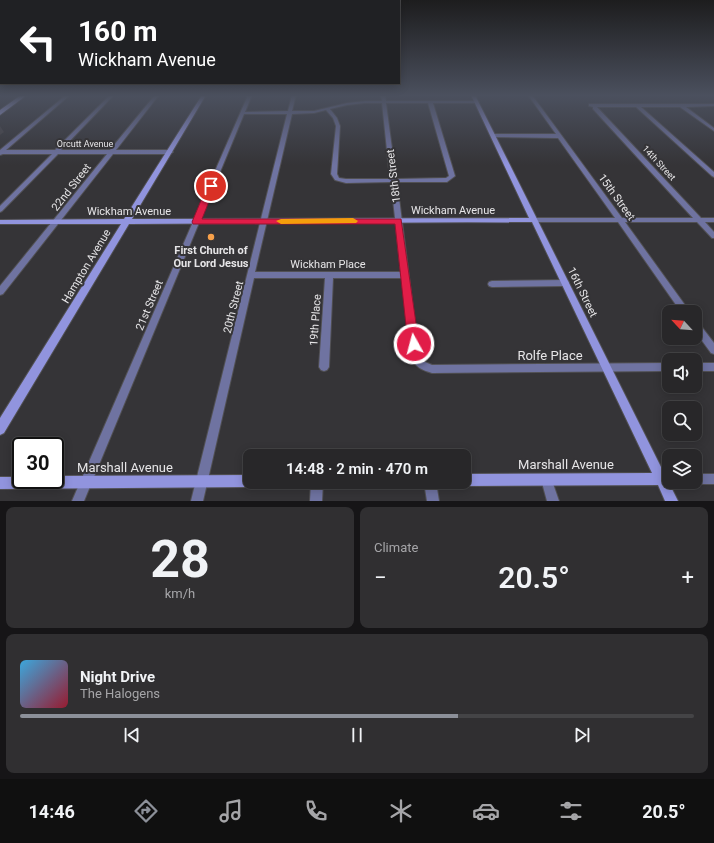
<!DOCTYPE html>
<meta charset="utf-8">
<style>
:root{--surface:#282729;--page:#302f31;--text:#f1f3f6;--muted:#a5a5a8;--line:#444446;--accent:#8c9099}
body{margin:0;font-family:Roboto,sans-serif;background:var(--page);color:var(--text);height:100vh;display:flex;flex-direction:column;font-size:15px;white-space:nowrap}
*{box-sizing:border-box;margin:0}
p{font-size:13px;color:var(--muted)}
.icon{flex:none;width:22px;height:22px;fill:none;stroke:currentColor;stroke-width:2;stroke-linecap:round;stroke-linejoin:round}
.map{position:relative;height:501px;overflow:hidden}
.details{display:flex;flex-direction:column;gap:6px;padding:6px;background:#161517;flex:1}
.details>*{flex:none}
.hud{position:absolute;left:0px;top:0px;width:400px;height:84px;box-shadow:0 2px 10px #0003,0 0 0 1px var(--line);background:#202124;color:#fff;overflow:hidden}
.needle{width:26px;rotate:296deg}
.fabs{position:absolute;left:662px;top:305px;display:grid;gap:8px}
.fabs a{display:grid;place-items:center;width:40px;height:40px;border-radius:8px;background:var(--surface);box-shadow:0 2px 10px #0003,0 0 0 1px var(--line);font-size:20px}
.speed{position:absolute;left:12px;top:437px;display:flex;gap:8px;font-size:20px;font-weight:700;text-align:center}
.speed>*{display:grid;place-content:center;width:52px;height:52px;border-radius:50%;background:var(--surface);box-shadow:0 2px 10px #0003,0 0 0 1px var(--line);line-height:1}
.speed .limit{border:2px solid #111;border-radius:6px;background:#fff;color:#111}
.pin{position:absolute;display:grid;place-items:center;width:34px;height:34px;color:#fff;margin:-17px;border:2px solid #fff;border-radius:50%;box-shadow:0 1px 4px #0007}
.me{position:absolute;width:44px;margin:-22px;rotate:353deg;stroke-linejoin:round;filter:drop-shadow(0 0 3px #0008)}
.turn{display:flex;align-items:center;gap:14px;height:84px;padding:0 12px;font-size:18px}
.turn .icon{width:52px;height:52px;stroke-width:2.5}
.turn b{display:block;font-size:28px;line-height:34px}
.big{font-size:30px;font-weight:600;line-height:1.1}
.details .card{flex:1;display:flex;flex-direction:column;justify-content:center;gap:6px;min-width:0;padding:0 14px;border-radius:8px;background:var(--page)}
.details .dial{align-items:center;gap:0}
.dial b{font-size:52px;line-height:1}
.song{display:flex;align-items:center;gap:12px}
.cover{width:48px;height:48px;border-radius:6px;background:linear-gradient(135deg,hsl(200 70% 55%),hsl(350 70% 35%))}
.played{height:4px;border-radius:2px;background:linear-gradient(90deg,var(--accent) 65%,var(--line) 65%)}
.keys{display:flex;justify-content:space-around;direction:ltr}
.heat{display:flex;justify-content:space-between;align-items:center;font-size:22px;direction:ltr}
.details .tiles{flex:1;display:grid;gap:6px;grid-template-columns:1fr 1fr}
.card:last-child{grid-column:span 2}
.trip{position:absolute;left:243px;top:449px;width:228px;height:40px;border-radius:8px;background:var(--surface);box-shadow:0 2px 10px #0003,0 0 0 1px var(--line);font-weight:600;line-height:40px;text-align:center}
.dock{display:flex;height:64px;justify-content:space-around;align-items:center;background:#101010;color:var(--muted)}
.dock .icon{width:28px;height:28px}
.dock .selected{color:var(--accent)}
.dock b{font-size:18px;color:var(--text)}
.map>svg:first-child{display:block}
.lines{fill:none;stroke-linecap:round;stroke-linejoin:round}
.street-casing{stroke:#515053;stroke-width:2}
.secondary-casing{stroke:#515053;stroke-width:2}
.primary-casing{stroke:#515053;stroke-width:2}
.street{fill:#6f73a1;fill-rule:evenodd}
.secondary{fill:#9194de;fill-rule:evenodd}
.primary{fill:#acb1fd;fill-rule:evenodd}
.shaded-wall{fill:#454245}
.route{fill:#e11d48;stroke:#92132f}
.slow{fill:#f59e0b}
.poi-dot{fill:#f8a14a;stroke:#353437;stroke-width:1.5}
.labels{text-anchor:middle;stroke-width:4;stroke-linejoin:round;paint-order:stroke}
.far-street-label{font-size:9px;fill:#e6e5e7;stroke:#353437}
.street-label{font-size:11px;fill:#e6e5e7;stroke:#353437}
.poi-label{font-size:11px;font-weight:bold;fill:#e6e5e7;stroke:#353437}
.near-street-label{font-size:13px;fill:#e6e5e7;stroke:#353437}
</style>
<div class="map">
<svg width="714" height="501" viewBox="0 0 714 501">
<rect width="100%" height="100%" fill="#353437"/>
<g class="lines">
<g class="street-casing">
<path id="street" d="M66 95H70L6 150H55L110 95H114L61 150H110L155 95H159L116 150H170L173 152 170 154H113L3 294 0 295V286L107 154H58L2 211 0 212V206L52 154H3L0 155V150Z
M248 95H252L245 112 288 111 292 95H296L292 111H314L347 103 365 101H382L381 95H385L386 101H477L479 102 477 103H433L455 176 447 182H397L419 356 425 362 432 365 669 363V371L432 373C422 370 415 367 411 357L402 278H333L329 367 327 370 324 371 321 370 319 367 325 278H254L203 501H191L287 114H244L84 501H72ZM365 103H382L390 179H346L339 178 337 174 340 126 337 118 330 109 347 105ZM386 103H428L449 176 446 178 396 179ZM326 110 333 118 336 126 331 174 335 180 346 183 391 182 401 272H255L292 114 314 113Z
M528 95H532L622 218H693L593 109V107L589 106V104H714V106L686 107 714 128V131L680 107H641L714 172V177L712 176 636 107H597L701 218H714V222H705L714 232V238H712L697 222H625L690 312H681L618 222H533L532 220 533 218H615L558 138 492 137V135L494 134H556Z
M565 280 568 281 569 283 568 285 565 286 492 287 489 286 488 284 489 282 492 281Z
M695 320 698 322 714 343V354L711 353 695 331Z
M695 363H714V371H695Z
M546 474 550 475 559 501H547L541 479 542 475Z
M695 474H714V484H695L691 483V482H695Z
M311 482H323L322 501H310Z
M424 482H436L439 501H427Z"/>
</g>
<g class="secondary-casing">
<path id="secondary" d="M202 95H206L132 219 529 218 471 95H475L678 501H665L658 485 464 486 460 484 459 482H464V474L652 473 532 222 129 224 4 433 0 435V418L121 224H0V220L124 219Z
M250 475V482H256L254 485 250 487 0 489V477H21V480H55V476Z"/>
</g>
<g class="primary-casing">
<path id="primary" d="M21 95H27L0 115V110Z"/>
</g>
<use href="#street" class="street"/>
<use href="#secondary" class="secondary"/>
<use href="#primary" class="primary"/>
</g>
<path class="shaded-wall" d="M0 126 4 132 0 135Z"/>
<linearGradient id="sky" x2="0" y2="1"><stop stop-color="#1d1d1e"/><stop offset="0.58" stop-color="#4b505e"/><stop offset="1" stop-color="#4b505e" stop-opacity="0"/></linearGradient>
<rect width="714" height="165" fill="url(#sky)"/>
<path class="route" d="M211 184 215 186 202 219H401L419 344 418 347 414 348 410 347 408 344 395 224H193L192 222 207 186Z"/>
<path class="slow" d="M353 218 358 221 356 223 281 224 276 221 281 219Z"/>
<circle class="poi-dot" cx="211" cy="237" r="4"/>
<g class="labels">
<g class="far-street-label">
<text x="85" y="147">Orcutt Avenue</text>
<text transform="translate(659 163) rotate(47)" y="3">14th Street</text>
</g>
<g class="street-label">
<text transform="translate(393 176) rotate(-97)" y="4">18th Street</text>
<text transform="translate(71 187) rotate(-52)" y="4">22nd Street</text>
<text transform="translate(617 197) rotate(54)" y="4">15th Street</text>
<text x="453" y="214">Wickham Avenue</text>
<text x="129" y="215">Wickham Avenue</text>
<text x="328" y="268">Wickham Place</text>
<text transform="translate(86 266) rotate(-59)" y="4">Hampton Avenue</text>
<text transform="translate(583 292) rotate(64)" y="4">16th Street</text>
<text transform="translate(149 305) rotate(-67)" y="4">21st Street</text>
<text transform="translate(233 307) rotate(-76)" y="4">20th Street</text>
<text transform="translate(315 320) rotate(-86)" y="4">19th Place</text>
</g>
<g class="poi-label">
<text x="211" y="254">First Church of<tspan x="211" dy="13">Our Lord Jesus</tspan></text>
</g>
<g class="near-street-label">
<text x="550" y="360">Rolfe Place</text>
<text x="566" y="469">Marshall Avenue</text>
<text x="125" y="472">Marshall Avenue</text>
</g>
</g>
</svg>
<div class="fabs">
<a><svg class="needle" viewBox="-14 -14 28 28"><path d="M0-13l5 13h-10z" fill="#e53935"/><path d="M0 13l5-13h-10z" fill="#a5a5a8"/></svg></a>
<a><svg class="icon" aria-label="sound" viewBox="0 0 24 24"><path d="M4 9h4l5-4v14l-5-4H4zM17 9q2 3 0 6"/></svg></a>
<a><svg class="icon" aria-label="search" viewBox="0 0 24 24"><circle cx="10" cy="10" r="6"/><path d="M15 15l6 6"/></svg></a>
<a><svg class="icon" aria-label="layers" viewBox="0 0 24 24"><path d="M12 4l9 5-9 5-9-5zM3 14l9 5 9-5"/></svg></a>
</div>
<div class="speed"><div class="limit">30</div></div>
<div class="pin" style="left:211px;top:186px;background:#d93025"><svg class="icon" aria-label="arrive" viewBox="0 0 24 24"><path d="M6 21V4h12l-3 4 3 4H6"/></svg></div>
<svg class="me" style="left:414px;top:344px" viewBox="-20 -20 40 40"><circle r="17" fill="#e11d48" stroke="#fff" stroke-width="3"/><path d="M0-11L8 9 0 5-8 9z" fill="#fff"/></svg>
<div class="trip">14:48 · 2 min · 470 m</div>
<div class="hud">
<div class="turn"><svg class="icon" aria-label="left" viewBox="0 0 24 24"><path d="M17 20v-9H6M10 6l-5 5 5 5"/></svg><div><b>160 m</b>Wickham Avenue</div></div>
</div>
</div>
<section class="details">
<div class="tiles">
<div class="card dial"><b>28</b><p>km/h</p></div>
<div class="card"><p>Climate</p>
<div class="heat"><a>−</a><b class="big">20.5°</b><a>+</a></div>
</div>
<div class="card">
<div class="song"><i class="cover"></i><div><b>Night Drive</b><p>The Halogens</p></div></div>
<div class="played"></div>
<div class="keys"><svg class="icon" aria-label="previous" viewBox="0 0 24 24"><path d="M18 5L8 12l10 7zM5 5v14"/></svg><svg class="icon" aria-label="pause" viewBox="0 0 24 24"><path d="M8 5v14M16 5v14"/></svg><svg class="icon" aria-label="next" viewBox="0 0 24 24"><path d="M6 5l10 7-10 7zM19 5v14"/></svg></div>
</div>
</div>
</section>
<nav class="dock">
<b>14:46</b>
<svg class="icon selected" aria-label="directions" viewBox="0 0 24 24"><path d="M12 3l9 9-9 9-9-9zM9 14v-3h6M13 9l2 2-2 2"/></svg>
<svg class="icon" aria-label="music" viewBox="0 0 24 24"><path d="M9 18V5l10-2v13"/><circle cx="6" cy="18" r="3"/><circle cx="16" cy="16" r="3"/></svg>
<svg class="icon" aria-label="phone" viewBox="0 0 24 24"><path d="M5 4h4l2 5-3 2q2 4 5 5l2-3 5 2v4C11 20 4 13 5 4z"/></svg>
<svg class="icon" aria-label="climate" viewBox="0 0 24 24"><path d="M12 3v18M4 7l16 10M4 17L20 7"/></svg>
<svg class="icon" aria-label="car" viewBox="0 0 24 24"><path d="M5 17H2v-5l4-1 3-4h7l3 4 3 1v5h-3M9 17h6M6 11h13"/><circle cx="7" cy="17" r="2"/><circle cx="17" cy="17" r="2"/></svg>
<svg class="icon" aria-label="filters" viewBox="0 0 24 24"><path d="M4 7h16M4 17h16"/><circle cx="9" cy="7" r="2"/><circle cx="15" cy="17" r="2"/></svg>
<b>20.5°</b>
</nav>
